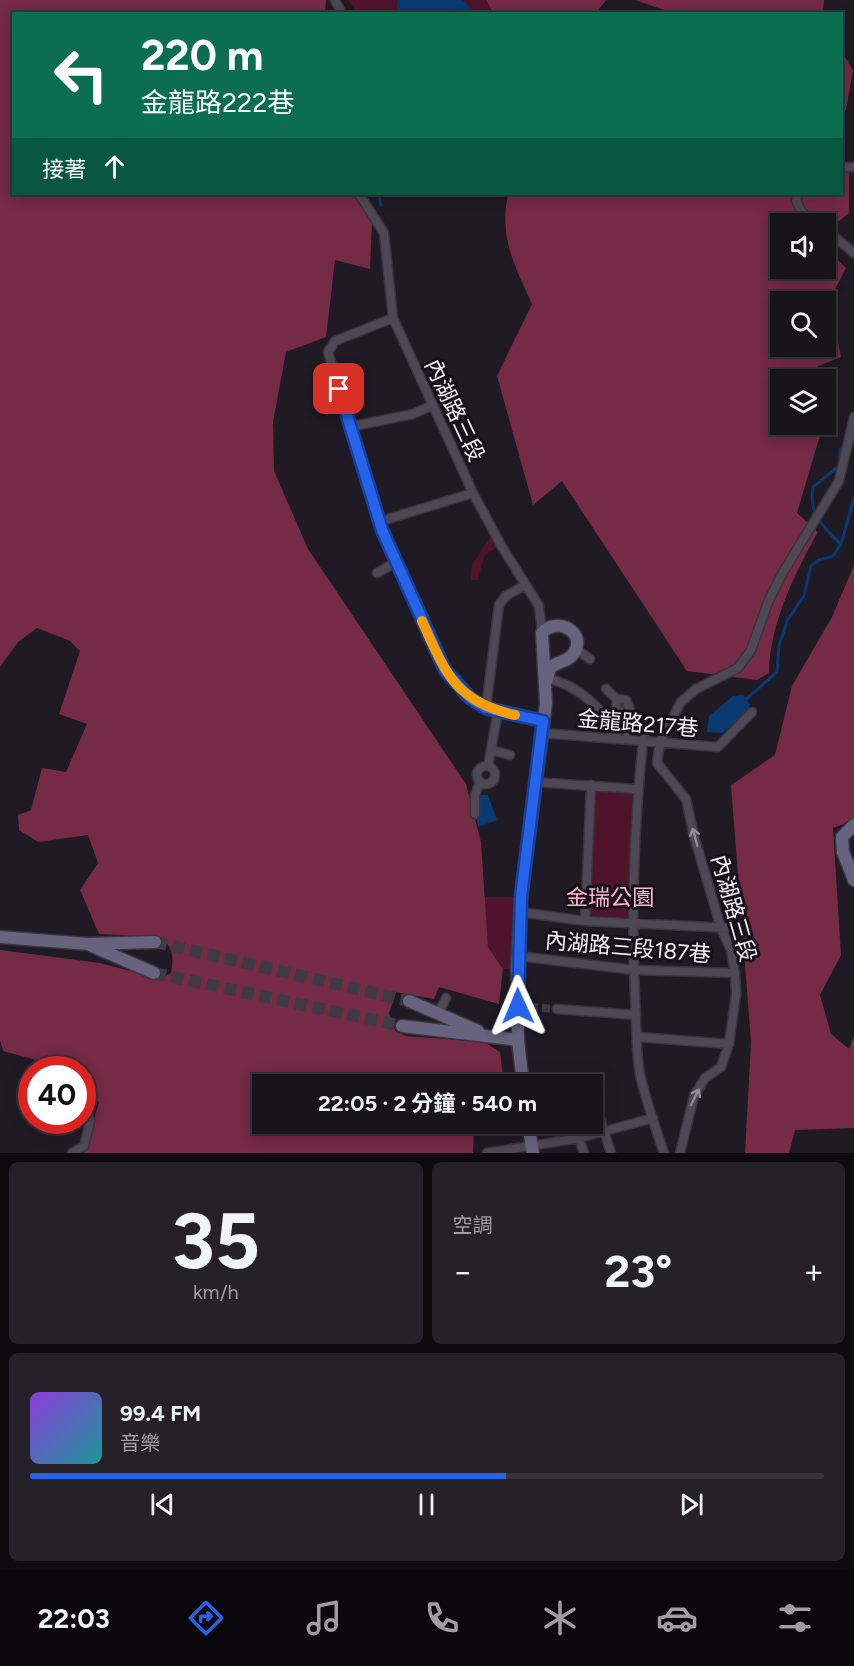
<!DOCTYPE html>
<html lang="zh-TW">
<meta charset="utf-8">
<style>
:root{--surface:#18141c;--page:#252129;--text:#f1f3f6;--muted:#9f9ea3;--line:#36333b;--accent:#2563eb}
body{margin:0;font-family:Figtree,"Noto Sans TC",sans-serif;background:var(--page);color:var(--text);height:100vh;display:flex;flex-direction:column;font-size:22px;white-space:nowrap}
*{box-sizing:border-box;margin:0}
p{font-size:20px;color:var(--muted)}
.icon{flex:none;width:33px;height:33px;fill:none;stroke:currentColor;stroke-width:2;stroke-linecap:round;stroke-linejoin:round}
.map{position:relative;height:1153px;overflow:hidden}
.side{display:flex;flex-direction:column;gap:9px;padding:9px;background:#0d0b0f;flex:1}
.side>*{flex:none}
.banner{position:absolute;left:12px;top:12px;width:831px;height:183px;border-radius:0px;box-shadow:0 3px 15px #0003,0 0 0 2px var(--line);background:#0b6e4f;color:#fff;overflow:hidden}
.controls{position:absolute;left:770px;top:213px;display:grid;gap:12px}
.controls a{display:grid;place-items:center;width:66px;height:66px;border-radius:0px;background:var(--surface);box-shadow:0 3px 15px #0003,0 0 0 2px var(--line);font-size:30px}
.speed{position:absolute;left:18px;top:1056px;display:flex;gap:12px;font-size:30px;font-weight:700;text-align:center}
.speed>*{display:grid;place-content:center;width:78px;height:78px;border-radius:50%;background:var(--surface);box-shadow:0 3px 15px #0003,0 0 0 2px var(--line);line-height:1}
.speed .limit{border:9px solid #d22;background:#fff;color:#111}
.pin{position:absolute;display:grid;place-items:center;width:51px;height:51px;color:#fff;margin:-26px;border-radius:12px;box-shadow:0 3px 9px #0006}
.me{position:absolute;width:66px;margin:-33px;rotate:359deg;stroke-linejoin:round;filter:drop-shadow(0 0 4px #0008)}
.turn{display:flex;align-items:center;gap:21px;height:126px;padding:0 30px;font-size:27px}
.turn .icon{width:78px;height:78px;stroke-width:2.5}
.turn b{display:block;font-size:42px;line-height:51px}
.then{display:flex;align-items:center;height:57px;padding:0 30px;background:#0003;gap:12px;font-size:22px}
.big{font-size:45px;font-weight:700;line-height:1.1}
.side .tile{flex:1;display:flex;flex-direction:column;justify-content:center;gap:9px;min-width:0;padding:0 21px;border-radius:9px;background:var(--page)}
.side .dial{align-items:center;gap:0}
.dial b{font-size:78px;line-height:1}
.song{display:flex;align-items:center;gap:18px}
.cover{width:72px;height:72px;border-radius:9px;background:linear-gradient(135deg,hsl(270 70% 55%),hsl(180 70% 35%))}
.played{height:6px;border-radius:3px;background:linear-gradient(90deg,var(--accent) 60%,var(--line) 60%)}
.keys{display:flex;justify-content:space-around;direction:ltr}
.heat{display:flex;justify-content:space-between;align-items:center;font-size:33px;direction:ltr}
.side .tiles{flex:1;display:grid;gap:9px;grid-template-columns:1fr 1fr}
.tile:last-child{grid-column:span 2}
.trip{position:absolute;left:252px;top:1074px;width:351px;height:60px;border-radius:0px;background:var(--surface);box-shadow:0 3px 15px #0003,0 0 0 2px var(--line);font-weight:700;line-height:60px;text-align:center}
.tab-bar{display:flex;height:96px;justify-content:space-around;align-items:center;background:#0a080b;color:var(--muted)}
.tab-bar .icon{width:42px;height:42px}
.tab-bar .current{color:var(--accent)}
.tab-bar b{font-size:27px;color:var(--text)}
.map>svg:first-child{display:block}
.green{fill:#4f142b}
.forest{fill:#752a45}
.water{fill:#093a72}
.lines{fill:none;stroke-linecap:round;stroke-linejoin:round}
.stream{stroke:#093a72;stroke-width:3}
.street-tunnel{stroke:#403a45;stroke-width:8;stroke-dasharray:8 4;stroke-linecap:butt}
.secondary-tunnel{stroke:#403a45;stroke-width:12;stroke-dasharray:12 6;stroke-linecap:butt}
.street-casing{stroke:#39343d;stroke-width:11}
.secondary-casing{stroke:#39343d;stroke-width:15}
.street{stroke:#4e4854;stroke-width:8}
.secondary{stroke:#67637f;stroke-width:12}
.oneway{stroke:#918c96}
.route-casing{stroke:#184099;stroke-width:15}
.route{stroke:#2563eb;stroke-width:10}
.slow{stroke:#f59e0b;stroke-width:10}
.labels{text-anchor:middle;stroke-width:6;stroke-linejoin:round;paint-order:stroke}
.street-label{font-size:22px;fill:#f5f1f9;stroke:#17111c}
.park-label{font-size:22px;fill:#fdb8cb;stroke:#17111c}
</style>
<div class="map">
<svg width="854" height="1153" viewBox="0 0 854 1153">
<rect width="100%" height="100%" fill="#201a25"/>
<path class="green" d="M348 0H486L494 13H357Z
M492 534 498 546 484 556 478 580H471L472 565Z
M591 785 637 789 633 924 585 921Z
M484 897H521L517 969H503L488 947Z"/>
<path class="forest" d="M0 0H326L325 14H14V194H364L372 222 370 269 335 260 326 337 286 352 273 422 274 471 308 549 466 784 481 842 488 947 503 969 499 1004 439 987 434 999 396 992 389 1013 395 1031 406 1036 484 1042 500 1052 504 1083 262 1084V1124H474L473 1153H84L99 1102 83 1094 82 1070 59 1069 55 1065 3 1051 0 1040V950L100 963 160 979 171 973C174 956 173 950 162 937L99 934 80 890 98 863 88 835 38 842 19 830 18 815 31 810 42 768 66 772 87 724 59 714 80 651 70 641 37 628 18 642 0 667Z
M486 0H606L596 13 494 14Z
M635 0H824L823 13H673Z
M842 52 853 70 846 110 842 111Z
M842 164 849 173V213L825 232V224H780V268L795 269 799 275 809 269 825 268V258L831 254 846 268 825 309V302H780V346H825V337L838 342 841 357 818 366 805 379 780 380V424L818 425 821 432 797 513 818 532C794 575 770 623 769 673L757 680 687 671 562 481 533 505 497 376 532 304C514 264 499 238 508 194H842Z
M854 565V820L833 828 841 955 820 995 831 1034 849 1049 854 1036V1128L795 1130 789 1153H745L751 1042 731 785 775 755 792 686 832 617Z"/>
<path class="water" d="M398 0H462L476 13H396Z
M743 695 750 704 748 712 722 733 707 732 709 716 733 696Z
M478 795H488L497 820 478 827 476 816Z"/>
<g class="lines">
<path class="stream" d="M379 194 381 205
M840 459V449
M839 466 813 487C809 516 821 523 840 544
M744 701 777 672 779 646 787 621 804 596 811 566 819 560 833 556 841 544 854 498"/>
<path class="street-tunnel" d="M518 1006 557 1009"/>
<path class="secondary-tunnel" d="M155 942 409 1001
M154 973 402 1026"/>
<g class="street-casing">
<path id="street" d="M335 0 342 14
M842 167H854
M359 194 384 233 393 318 473 493 502 547 539 606 542 633
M798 194 796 200 801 211 815 224
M825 229 854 253
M393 318 335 341 328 352 378 522 445 670C471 709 501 712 543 721
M349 427 413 414 433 405
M378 522 473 493
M377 573 396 562
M576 649 590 659
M547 679C576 683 608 712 618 739
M606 689 617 699
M486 708 499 605 506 596 525 585
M625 714 616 708 617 699 626 700 630 709 625 714 628 739
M542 733 718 747 752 712
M644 733C634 821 631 909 635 997 637 1024 635 1053 641 1079 647 1104 656 1129 664 1153
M491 750 510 755
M488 766 498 711
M477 775a9 9 0 1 1 18 0a9 9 0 1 1-18 0Z
M534 782 637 789
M475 814V795L480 782
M520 912 585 921 731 928
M585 921 591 785
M518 956 634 970 735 973
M557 1009 636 1015
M439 1012 446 998
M638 1037 729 1044
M559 1078 562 1084
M588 1080 589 1084
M592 1094 611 1153
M574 1124 584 1153
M72 1153 84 1146 90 1121 82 1111
M487 1153 579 1138 653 1118
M680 1153 694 1096 705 1078 721 1067 729 1044 736 994 735 973 731 950 721 928 694 836 686 799 657 763 660 742 681 702 696 689 738 668 751 650 768 602 782 574 839 481 854 417"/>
</g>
<g class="secondary-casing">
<path id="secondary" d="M854 825 842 837 843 852 854 880
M0 937 88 944 155 942
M92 946 154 973
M409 1001 478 1031
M402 1026 518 1040
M523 1084 518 1040 517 969 521 897 546 703 542 633C557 616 587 632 574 653 569 662 557 661 550 668L547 679
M528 1124 533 1153"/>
</g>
<use href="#street" class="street"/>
<use href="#secondary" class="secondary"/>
</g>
<defs><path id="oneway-shaft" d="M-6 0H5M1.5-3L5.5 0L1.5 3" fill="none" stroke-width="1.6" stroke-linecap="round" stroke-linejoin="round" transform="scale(1.5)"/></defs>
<g class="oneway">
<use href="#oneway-shaft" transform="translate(695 837) rotate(-105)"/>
<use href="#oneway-shaft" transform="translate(695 1097) rotate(-64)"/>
</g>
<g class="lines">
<g class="route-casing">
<path id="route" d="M339 389 382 530 445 670 470 698 486 708 543 721 521 897 518 1006"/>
</g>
<use href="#route" class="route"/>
<path class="slow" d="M422 621C445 672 455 702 515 715"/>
</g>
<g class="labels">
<g class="street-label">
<text transform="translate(455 410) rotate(65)" y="8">內湖路三段</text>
<text transform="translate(638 723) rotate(5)" y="8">金龍路217巷</text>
<text transform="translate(734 908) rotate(74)" y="8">內湖路三段</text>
<text transform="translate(628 947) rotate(5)" y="8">內湖路三段187巷</text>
</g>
<g class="park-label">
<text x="610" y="905">金瑞公園</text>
</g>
</g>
</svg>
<div class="controls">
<a><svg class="icon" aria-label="sound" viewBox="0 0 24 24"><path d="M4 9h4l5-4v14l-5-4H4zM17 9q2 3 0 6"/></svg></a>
<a><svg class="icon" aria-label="search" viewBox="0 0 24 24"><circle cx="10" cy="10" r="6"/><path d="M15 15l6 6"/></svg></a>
<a><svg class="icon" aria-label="layers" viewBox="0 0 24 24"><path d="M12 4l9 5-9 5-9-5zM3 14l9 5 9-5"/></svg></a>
</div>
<div class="speed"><div class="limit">40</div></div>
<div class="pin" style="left:339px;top:389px;background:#d93025"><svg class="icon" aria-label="arrive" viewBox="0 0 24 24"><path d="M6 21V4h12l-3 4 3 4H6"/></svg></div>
<svg class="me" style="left:518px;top:1006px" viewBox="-20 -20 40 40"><path d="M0-17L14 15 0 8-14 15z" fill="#2563eb" stroke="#fff" stroke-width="4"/></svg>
<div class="trip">22:05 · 2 分鐘 · 540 m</div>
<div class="banner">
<div class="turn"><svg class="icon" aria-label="left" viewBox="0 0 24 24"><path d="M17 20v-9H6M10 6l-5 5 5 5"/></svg><div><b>220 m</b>金龍路222巷</div></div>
<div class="then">接著<svg class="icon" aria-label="ahead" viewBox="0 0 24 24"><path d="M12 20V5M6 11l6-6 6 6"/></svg></div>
</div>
</div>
<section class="side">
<div class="tiles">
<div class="tile dial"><b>35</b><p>km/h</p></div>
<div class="tile"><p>空調</p>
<div class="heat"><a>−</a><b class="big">23°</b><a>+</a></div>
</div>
<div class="tile">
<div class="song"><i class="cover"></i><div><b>99.4 FM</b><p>音樂</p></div></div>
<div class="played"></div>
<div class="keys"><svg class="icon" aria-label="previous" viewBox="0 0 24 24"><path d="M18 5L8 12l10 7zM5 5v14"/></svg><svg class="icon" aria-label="pause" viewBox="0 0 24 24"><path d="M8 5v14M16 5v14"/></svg><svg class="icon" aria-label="next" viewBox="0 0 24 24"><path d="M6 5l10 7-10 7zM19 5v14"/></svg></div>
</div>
</div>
</section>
<nav class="tab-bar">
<b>22:03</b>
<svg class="icon current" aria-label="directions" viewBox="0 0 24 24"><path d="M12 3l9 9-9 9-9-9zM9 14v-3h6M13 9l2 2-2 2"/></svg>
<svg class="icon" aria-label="music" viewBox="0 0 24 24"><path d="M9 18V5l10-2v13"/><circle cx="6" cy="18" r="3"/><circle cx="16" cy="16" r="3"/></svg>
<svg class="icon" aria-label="phone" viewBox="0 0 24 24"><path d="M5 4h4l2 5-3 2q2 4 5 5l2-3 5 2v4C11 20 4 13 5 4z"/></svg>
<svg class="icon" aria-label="climate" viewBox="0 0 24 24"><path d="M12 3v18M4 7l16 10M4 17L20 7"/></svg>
<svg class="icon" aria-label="car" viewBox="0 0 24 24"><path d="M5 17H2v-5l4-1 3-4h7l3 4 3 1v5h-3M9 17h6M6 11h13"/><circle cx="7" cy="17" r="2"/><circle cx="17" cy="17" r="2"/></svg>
<svg class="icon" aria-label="filters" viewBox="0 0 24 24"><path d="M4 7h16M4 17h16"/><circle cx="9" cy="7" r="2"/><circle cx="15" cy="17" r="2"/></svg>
</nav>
